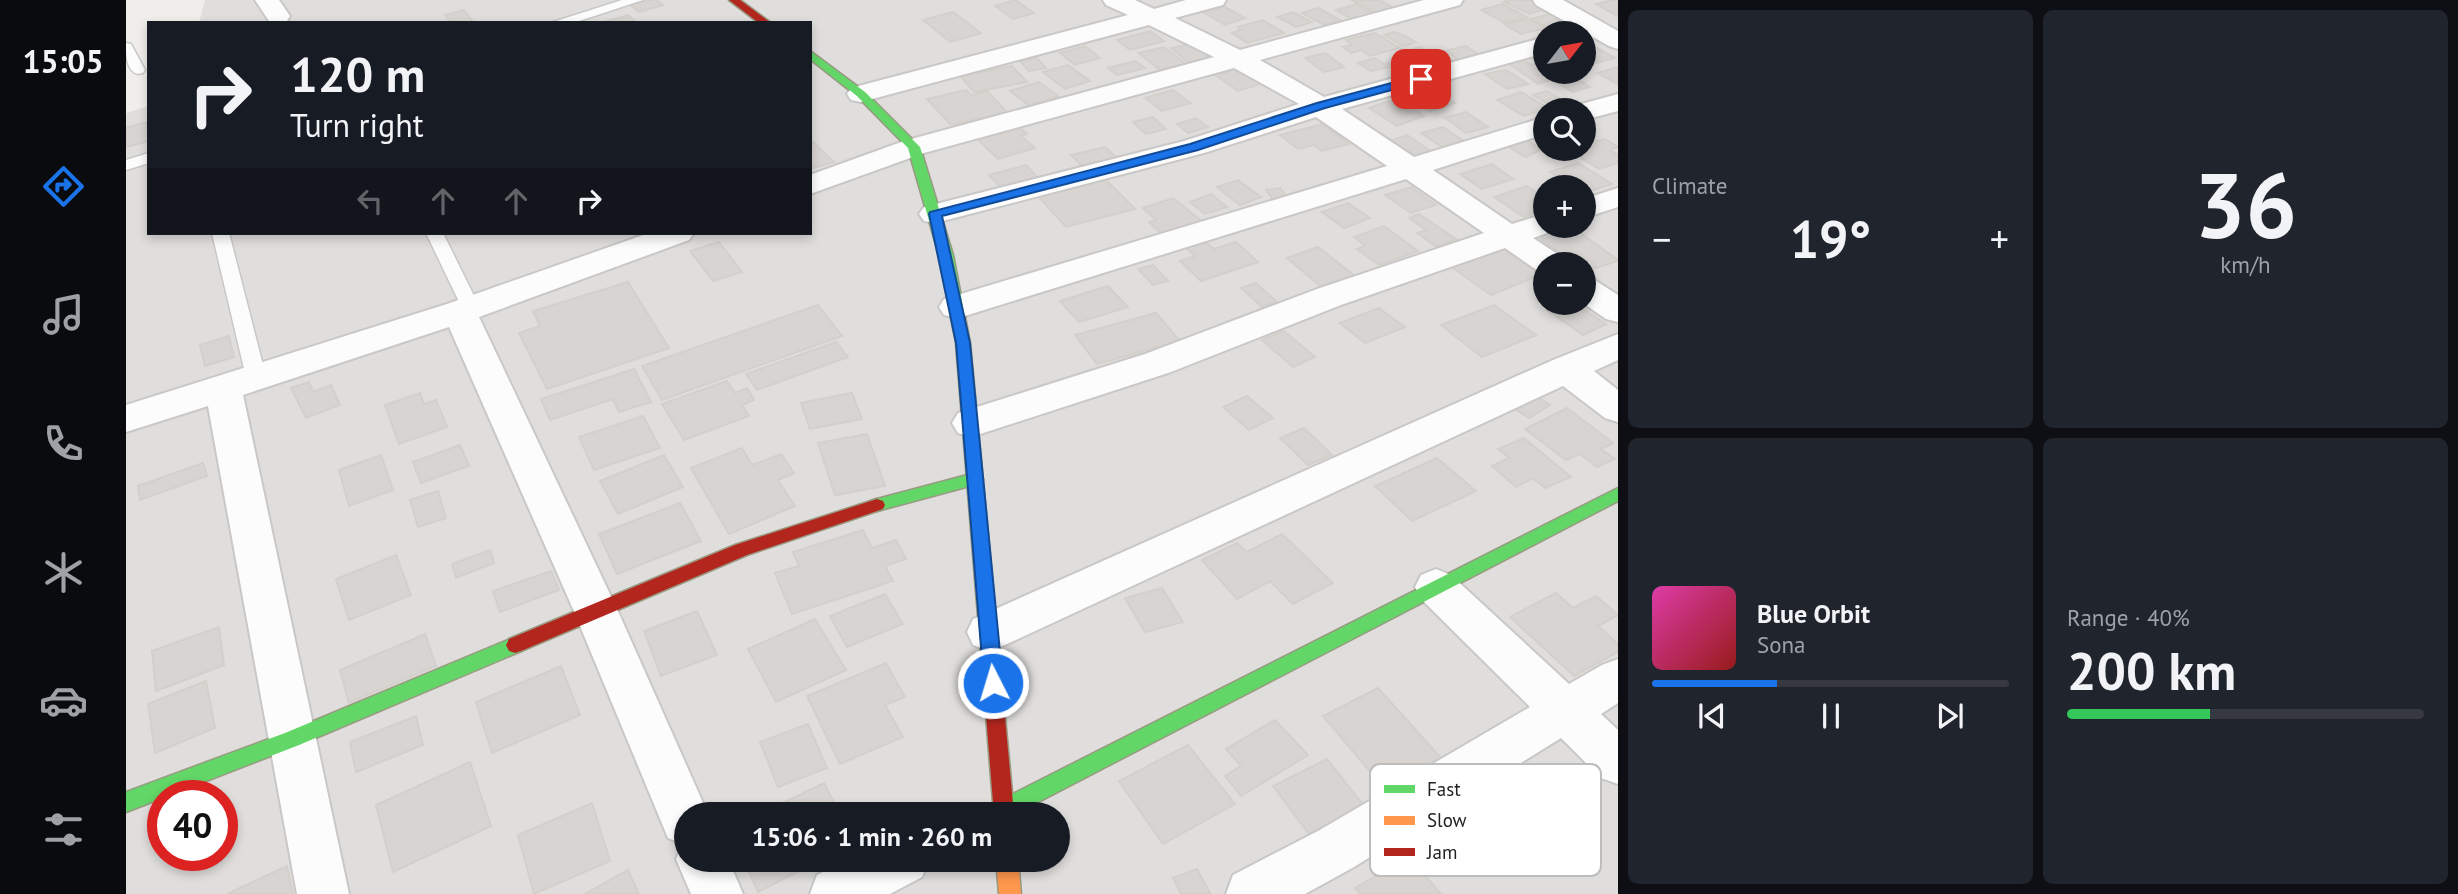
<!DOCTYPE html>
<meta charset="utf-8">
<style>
:root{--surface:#171b24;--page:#20242c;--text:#f1f3f6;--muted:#9ea1a6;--line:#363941;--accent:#1a73e8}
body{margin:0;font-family:"PT Sans",sans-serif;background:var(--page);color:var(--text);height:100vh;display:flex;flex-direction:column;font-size:26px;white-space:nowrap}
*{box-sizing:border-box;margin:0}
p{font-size:23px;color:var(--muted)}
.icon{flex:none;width:38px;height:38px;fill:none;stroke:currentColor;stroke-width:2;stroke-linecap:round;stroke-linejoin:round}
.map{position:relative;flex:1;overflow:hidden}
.details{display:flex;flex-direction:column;gap:10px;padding:10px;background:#0d0f14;width:840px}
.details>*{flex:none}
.top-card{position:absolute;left:21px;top:21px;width:665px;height:214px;border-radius:0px;box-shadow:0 4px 10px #0003;background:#171b24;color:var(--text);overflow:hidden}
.needle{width:46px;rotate:59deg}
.controls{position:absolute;left:1407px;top:21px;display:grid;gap:14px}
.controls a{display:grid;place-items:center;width:63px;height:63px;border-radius:50%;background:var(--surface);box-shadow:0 4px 10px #0003;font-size:35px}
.speed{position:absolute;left:21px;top:780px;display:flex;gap:14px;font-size:35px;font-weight:700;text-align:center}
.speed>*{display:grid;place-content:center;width:91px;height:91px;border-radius:50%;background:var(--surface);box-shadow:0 4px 10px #0003;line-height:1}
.speed .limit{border:10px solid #d22;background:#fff;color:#111}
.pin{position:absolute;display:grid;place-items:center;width:60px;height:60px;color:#fff;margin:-30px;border-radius:14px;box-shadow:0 4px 10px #0006}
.me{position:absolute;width:77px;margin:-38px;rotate:355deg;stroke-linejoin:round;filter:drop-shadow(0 0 5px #0008)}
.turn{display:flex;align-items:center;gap:24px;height:147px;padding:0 28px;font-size:32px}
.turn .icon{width:91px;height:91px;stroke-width:2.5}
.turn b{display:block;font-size:49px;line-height:60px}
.lanes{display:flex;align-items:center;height:66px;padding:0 28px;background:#0003;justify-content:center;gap:35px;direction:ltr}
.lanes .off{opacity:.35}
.big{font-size:52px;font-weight:700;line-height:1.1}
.details .widget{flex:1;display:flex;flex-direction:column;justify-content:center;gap:10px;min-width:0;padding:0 24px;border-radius:10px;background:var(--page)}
.details .dial{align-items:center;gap:0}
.dial b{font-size:91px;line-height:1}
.song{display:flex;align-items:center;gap:21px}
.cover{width:84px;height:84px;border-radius:10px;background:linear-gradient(135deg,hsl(320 70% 55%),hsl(0 70% 35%))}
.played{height:7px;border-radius:4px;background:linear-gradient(90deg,var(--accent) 35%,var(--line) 35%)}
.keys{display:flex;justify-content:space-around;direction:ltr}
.heat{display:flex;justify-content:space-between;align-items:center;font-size:38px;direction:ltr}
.charge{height:10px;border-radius:5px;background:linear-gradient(90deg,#34c759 40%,var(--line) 0)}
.details .tiles{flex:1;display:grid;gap:10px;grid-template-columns:repeat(2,1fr)}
.trip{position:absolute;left:548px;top:802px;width:396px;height:70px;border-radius:35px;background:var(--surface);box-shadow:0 4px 10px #0003;font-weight:700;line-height:70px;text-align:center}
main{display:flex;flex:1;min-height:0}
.dock{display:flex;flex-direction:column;width:126px;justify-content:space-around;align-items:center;background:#090b0e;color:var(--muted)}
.dock .icon{width:49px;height:49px}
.dock .current{color:var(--accent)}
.dock b{font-size:32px;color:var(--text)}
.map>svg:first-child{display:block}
.residential{fill:#dfdedc;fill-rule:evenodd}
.building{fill:#d7d4d2;stroke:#d3d0cc;stroke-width:2}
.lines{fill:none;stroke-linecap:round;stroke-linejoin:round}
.lane-casing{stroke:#c9c8c7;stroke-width:3}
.street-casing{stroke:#c9c8c7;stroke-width:4}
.fast-casing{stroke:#999a82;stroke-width:3}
.slow-casing{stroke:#999a82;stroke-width:3}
.jam-casing{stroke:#999a82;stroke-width:3}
.lane{fill:#fdfcfc;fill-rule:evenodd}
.street{fill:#fdfcfc;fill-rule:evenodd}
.fast{fill:#63d668;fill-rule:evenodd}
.slow{fill:#ff974d;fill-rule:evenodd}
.jam{fill:#b3261e;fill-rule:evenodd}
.route{fill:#1a73e8;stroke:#114b97;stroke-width:2}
.key{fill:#fff;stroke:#bdbdbd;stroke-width:2}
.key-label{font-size:19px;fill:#222}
</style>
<main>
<nav class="dock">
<b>15:05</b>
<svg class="icon current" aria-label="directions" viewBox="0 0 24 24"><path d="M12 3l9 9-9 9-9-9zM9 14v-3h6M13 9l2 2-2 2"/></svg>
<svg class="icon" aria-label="music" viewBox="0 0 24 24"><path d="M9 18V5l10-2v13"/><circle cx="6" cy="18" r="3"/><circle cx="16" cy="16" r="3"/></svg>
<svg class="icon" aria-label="phone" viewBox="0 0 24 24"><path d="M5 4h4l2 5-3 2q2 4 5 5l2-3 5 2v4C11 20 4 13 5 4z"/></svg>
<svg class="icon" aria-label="climate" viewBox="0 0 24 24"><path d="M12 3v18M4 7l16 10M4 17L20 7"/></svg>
<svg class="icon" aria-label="car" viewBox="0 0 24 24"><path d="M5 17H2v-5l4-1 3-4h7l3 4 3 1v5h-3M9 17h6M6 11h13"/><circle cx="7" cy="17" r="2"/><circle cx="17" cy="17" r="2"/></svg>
<svg class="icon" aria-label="filters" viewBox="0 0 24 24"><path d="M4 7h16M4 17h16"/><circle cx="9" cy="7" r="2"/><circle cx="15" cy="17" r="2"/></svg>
</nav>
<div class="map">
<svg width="1492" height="894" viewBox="0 0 1492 894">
<rect width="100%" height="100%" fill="#f0eeeb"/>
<path class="residential" d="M79 0H1492V894H0V113L23 106V233H684V23H73ZM1419 33H1458V72H1419ZM1419 110H1458V149H1419ZM1419 187H1458V226H1419ZM1419 264H1458V303H1419ZM37 796H96V856H37ZM560 814H931V859H560Z"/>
<path class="building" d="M522 0H531L537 5 513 12 504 5Z
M889 0 908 13 887 19 869 6Z
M1253 0 1267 7 1250 13 1227 1Z
M1382 0H1405L1422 8 1404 14 1378 2Z
M1492 0V16L1470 4 1487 0Z
M1231 4 1248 14 1227 20 1210 10Z
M1376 4 1401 17 1379 23 1355 10Z
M1097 6 1119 18 1099 25 1077 12Z
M1192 8 1214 20 1198 25 1176 13Z
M338 10 348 23H325L319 15Z
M827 12 855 33 824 42 797 20Z
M1167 12 1186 22 1170 27 1151 17Z
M1430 12 1464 30 1452 33H1432L1405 19Z
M502 15 511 23H475Z
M1403 19 1420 28 1395 34 1378 24Z
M1137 20 1158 33 1121 43 1106 33 1116 29 1112 27Z
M1024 31 1038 41 1004 50 991 40Z
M1268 32 1279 36 1290 42 1277 46 1258 35Z
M1249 33 1274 48 1244 56 1235 50 1225 53 1217 47 1226 45 1220 40Z
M1458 42H1460L1489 58 1463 65 1458 62Z
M1070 43 1088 57 1063 63 1045 48Z
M959 46 974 58 949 65 934 53Z
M1340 46 1354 55 1334 60 1319 51Z
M1038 47 1061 65 1035 71 1013 53Z
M1294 47 1309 56 1297 59 1282 51Z
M1199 53 1218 67 1198 72 1179 58Z
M911 58 920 68 903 71 894 61Z
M1249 58 1263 67 1245 71 1232 63Z
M1278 58 1288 65 1271 69 1261 63Z
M1394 58 1405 65 1410 63 1419 68V72L1434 77 1412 84 1381 62Z
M1009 61 1019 68 991 75 982 68Z
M942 65 964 81 939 89 917 72Z
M886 66 901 82 848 92 834 76Z
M1492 67V84L1471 73Z
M1114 68 1137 83 1112 91 1089 75Z
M1380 70 1402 84 1381 89 1359 74Z
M1449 78 1464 87 1447 92 1432 83Z
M913 82 932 96 903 106 884 91Z
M840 90 845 95 861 91 881 112 825 125 801 99Z
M1047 90 1065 103 1036 111 1019 98Z
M1421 91 1448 107 1433 110 1407 95Z
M1311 92 1329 103 1304 111 1286 99Z
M1395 92 1422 108 1398 116 1371 100Z
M1269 99 1298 116 1271 126 1243 108Z
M1340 112 1362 127 1340 133 1319 118Z
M1027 117 1040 129 1020 134 1007 122Z
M1070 118 1082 127 1062 133 1051 124Z
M20 122 23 141 0 147V128Z
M890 124 901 134 895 136 909 148 872 159 848 136Z
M1197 124 1223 144 1196 151 1188 145 1172 149 1154 135Z
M1317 127 1338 141 1316 147 1295 133Z
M1458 133 1471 141 1479 139 1492 147 1484 150 1492 155V163L1473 169 1441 149H1458Z
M1281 135 1306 152 1289 158 1264 141Z
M684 139 708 162 687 168 684 165Z
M1398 139 1416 149 1400 157 1381 146Z
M979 147 994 161 960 170 945 155Z
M1452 163 1486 184 1458 193V187H1448L1424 172Z
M1366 164 1387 179 1356 189 1334 174Z
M900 165 914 180 877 190 863 175Z
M978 178 1009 209 940 227 911 195Z
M1112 180 1135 197 1114 205 1091 187Z
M1401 186 1419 198V209L1398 217 1368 197Z
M1285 187 1310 205 1285 213 1259 195Z
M1154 188 1163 199 1149 202 1140 190Z
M1085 194 1101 207 1079 214 1064 202Z
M1047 198 1077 222 1038 236 1023 222 1030 220 1017 208Z
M1222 203 1244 218 1218 228 1196 212Z
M1293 214 1330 239 1311 247 1291 233 1300 230 1283 218Z
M1258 226 1292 251 1253 265 1231 249 1239 246 1228 237Z
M1449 229 1492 260V261L1460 271 1458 264H1450L1415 239Z
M593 242 616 272 587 281 564 251Z
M1079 242 1088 249 1110 242 1132 262 1075 281 1054 261 1069 256 1060 248Z
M1380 246 1419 273 1365 295 1326 267Z
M1192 247 1229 276 1197 288 1161 258Z
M1027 265 1042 281 1027 285 1012 269Z
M502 282 543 348 421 389 393 333 414 326 407 311Z
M1130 283 1151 302 1136 307 1115 288Z
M982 286 1002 307 953 322 934 301Z
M1437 303H1448L1480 324 1457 335 1421 310Z
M692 305 716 336 536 400 516 366Z
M1368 305 1410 335 1356 357 1315 325Z
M1253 308 1279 327 1239 343 1214 323Z
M1030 313 1054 341 971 364 949 335Z
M1158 331 1189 357 1167 367 1136 340Z
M103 336 108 357 79 366 74 345Z
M710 342 722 357 631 390 620 374Z
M508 369 525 402 493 412 487 399 424 420 415 399Z
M601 381 609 393 621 388 628 400 616 405 623 416 558 440 536 404Z
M183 382 187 392 205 385 214 405 180 418 165 388Z
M294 393 298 404 310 400 321 427 273 444 259 405Z
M726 393 736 419 684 429 675 403Z
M1409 395 1424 405 1403 418 1388 408Z
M1121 396 1147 418 1123 430 1097 407Z
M1441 408 1487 443 1475 449 1489 459 1471 467 1454 454 1440 460 1399 429Z
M517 416 534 448 468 470 453 437Z
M1178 428 1206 455 1182 465 1154 438Z
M741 434 759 486 709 495 692 443Z
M1398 438 1445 477 1419 488 1407 478 1390 487 1366 466 1383 458 1372 449Z
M334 445 343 466 295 483 287 462Z
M616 448 626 465 655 454 668 473 652 480 669 506 603 534 565 468Z
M255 455 267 490 223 506 213 470Z
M538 455 557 487 492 514 474 481Z
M1311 458 1350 491 1286 521 1249 486Z
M77 463 81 476 14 500 12 486Z
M312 491 320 518 292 527 284 500Z
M554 503 575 541 491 574 473 534Z
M737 530 746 548 770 540 780 559 759 566 767 581 666 614 649 573 673 566 667 552Z
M1156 534 1207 583 1167 604 1144 581 1111 599 1076 560 1111 543 1121 552Z
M364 550 368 563 330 578 326 564Z
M270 555 285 595 223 620 210 579Z
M425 571 433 590 374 612 367 591Z
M1036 588 1057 622 1019 632 999 598Z
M1430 593 1447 608 1470 596 1492 615 1472 626 1492 644V652L1448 676 1384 617Z
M759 594 777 624 721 647 704 616Z
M571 611 591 655 535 676 518 631Z
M689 619 720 670 650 702 622 649Z
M93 627 98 665 30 691 26 651Z
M299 634 310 666 223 703 214 670Z
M760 663 779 697 759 705 777 737 714 764 681 696Z
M435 666 454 715 366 753 350 702Z
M80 681 89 728 29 753 22 704Z
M1252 688 1315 758 1258 788 1197 716Z
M290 716 297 745 230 772 224 742Z
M1149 720 1182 755 1115 796 1099 776 1115 766 1100 749Z
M682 724 701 768 652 787 634 742Z
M1062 745 1109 804 1037 844 993 781Z
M1201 759 1238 806 1183 834 1147 786Z
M344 762 365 826 267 872 250 805Z
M698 783 714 814H634Z
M466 803 484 861 408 894 392 835Z
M1283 857 1315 894H1234L1229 888Z
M617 859H697L632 892Z
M161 866 167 894H101Z
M1071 869 1084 893 1055 894 1047 878Z
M502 870 513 894H459Z"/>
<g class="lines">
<g class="lane-casing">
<path id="lane" d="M496 0H517L447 23H424Z
M0 43 5 44 19 70 17 73 12 74C0 71 0 54 0 43Z
M23 153V163L0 170V160Z
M86 233H103L140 377 137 382H123L120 377Z
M300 233H317L354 308 352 312H338Z"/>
</g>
<g class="street-casing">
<path id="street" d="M129 0H153L164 16 161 21H143Z
M977 0H1009L1028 9 1060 0H1100L1097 5 1049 18 1114 50 1298 0H1337L1334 5 1134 60 1198 97 1419 37V53L1216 109 1288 157 1419 117V134L1307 170 1386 224 1419 214V226H1433L1430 230 1407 238 1436 257 1440 264H1419V273L1412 271 1379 248 1215 305 1045 372 845 437 832 433 826 423 832 413 1019 354 1191 289 1358 233 1280 179 842 315 830 318 818 315 813 307 818 299 1261 166 1190 117 1078 153 809 223 798 221 793 214 798 207 1058 141 1173 104 1108 68 798 153 684 194V175L778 141 1088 57 1023 25 735 102 725 100 721 94 725 88 1002 15 980 5Z
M1407 0H1437L1492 31V49L1483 46 1410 5Z
M1492 94V111L1458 120V110H1445L1448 106Z
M1492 188V207L1458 218V199Z
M523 233H568L563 240 353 317 491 609 582 814H560V859H602L617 894H565L550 859 557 844 542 838 447 609 323 327 117 395 223 894H171L82 406 0 432V405L321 304Z
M1458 277 1470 281 1492 295V322L1480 319 1457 303Z
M1492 334V360L1468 371 1492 390V422L1479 418 1437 386 879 645 863 651 847 645 841 632 847 619 1427 360Z
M1310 569 1325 575 1443 684 1476 665 1492 659V703L1475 714 1492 730V784L1475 778 1435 738 1228 867 1179 894H1100L1107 875 1192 831 1404 707 1295 599 1289 587 1295 575Z
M723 859H804L796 877 764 894H684L691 875Z"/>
</g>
<g class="fast-casing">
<path id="fast" d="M684 51 739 92 794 147 827 255 839 317 837 320H827L825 317 813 255 782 148 731 96 684 59Z
M849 473 855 475 857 479 855 483 751 511 745 509 743 505 745 501 751 499Z
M1492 488V501L889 814H858L861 807Z
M389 637 395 639 398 645 395 651 173 745 0 812V792L159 733Z"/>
</g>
<g class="slow-casing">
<path id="slow" d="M870 859H892L895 894H873Z"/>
</g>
<g class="jam-casing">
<path id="jam" d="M603 0H614L645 23H633Z
M832 312 839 317 844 343 888 814H868L830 343 825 317Z
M751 499 757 501 759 505 757 509 621 555 395 651 389 653 383 651 380 645 383 639 609 545Z"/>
</g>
<use href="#lane" class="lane"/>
<use href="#street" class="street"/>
<use href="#fast" class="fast"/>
<use href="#slow" class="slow"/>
<use href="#jam" class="jam"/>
</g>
<path class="route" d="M1295 75 1299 76V81L1199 108 1072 150 816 216 844 343 877 683 874 689 867 691 861 689 858 683 830 343 803 214 804 212 1064 144 1191 103Z"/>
<rect x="1244" y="764" width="231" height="112" rx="10" class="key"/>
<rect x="1258" y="785" width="31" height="8" fill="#63d668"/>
<rect x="1258" y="816" width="31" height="9" fill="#ff974d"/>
<rect x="1258" y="848" width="31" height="8" fill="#b3261e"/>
<g class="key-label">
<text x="1301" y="796">Fast</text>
<text x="1301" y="827">Slow</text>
<text x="1301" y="859">Jam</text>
</g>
</svg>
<div class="controls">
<a><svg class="needle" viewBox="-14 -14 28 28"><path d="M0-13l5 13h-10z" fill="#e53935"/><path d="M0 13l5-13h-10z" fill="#9ea1a6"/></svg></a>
<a><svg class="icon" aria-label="search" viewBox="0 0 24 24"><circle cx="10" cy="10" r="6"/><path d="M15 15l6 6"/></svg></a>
<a>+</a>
<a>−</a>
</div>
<div class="speed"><div class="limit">40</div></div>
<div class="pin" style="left:1295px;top:79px;background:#d93025"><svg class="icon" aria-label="arrive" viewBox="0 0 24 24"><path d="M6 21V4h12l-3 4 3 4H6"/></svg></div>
<svg class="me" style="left:867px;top:683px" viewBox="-20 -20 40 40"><circle r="17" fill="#1a73e8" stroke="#fff" stroke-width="3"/><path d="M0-11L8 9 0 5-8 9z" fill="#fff"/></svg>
<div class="trip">15:06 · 1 min · 260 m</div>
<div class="top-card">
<div class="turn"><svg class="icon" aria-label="right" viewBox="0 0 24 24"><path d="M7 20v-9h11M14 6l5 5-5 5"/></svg><div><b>120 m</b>Turn right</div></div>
<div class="lanes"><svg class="icon off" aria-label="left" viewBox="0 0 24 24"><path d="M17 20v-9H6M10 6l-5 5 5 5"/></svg><svg class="icon off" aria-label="ahead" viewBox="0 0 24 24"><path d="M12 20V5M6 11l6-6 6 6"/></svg><svg class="icon off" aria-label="ahead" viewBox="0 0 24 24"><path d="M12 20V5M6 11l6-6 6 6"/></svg><svg class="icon" aria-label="right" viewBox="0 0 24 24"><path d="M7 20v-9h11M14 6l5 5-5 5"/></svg></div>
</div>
</div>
<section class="details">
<div class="tiles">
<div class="widget"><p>Climate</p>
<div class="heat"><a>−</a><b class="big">19°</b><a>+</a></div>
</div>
<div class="widget dial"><b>36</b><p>km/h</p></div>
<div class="widget">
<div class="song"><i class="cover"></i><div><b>Blue Orbit</b><p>Sona</p></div></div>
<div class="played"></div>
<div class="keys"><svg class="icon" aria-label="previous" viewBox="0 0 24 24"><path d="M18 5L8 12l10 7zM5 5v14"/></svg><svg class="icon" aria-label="pause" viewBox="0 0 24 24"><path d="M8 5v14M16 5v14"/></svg><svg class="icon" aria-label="next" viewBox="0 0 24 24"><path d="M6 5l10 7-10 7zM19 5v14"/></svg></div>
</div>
<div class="widget"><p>Range · 40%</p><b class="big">200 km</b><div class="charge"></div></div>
</div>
</section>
</main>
